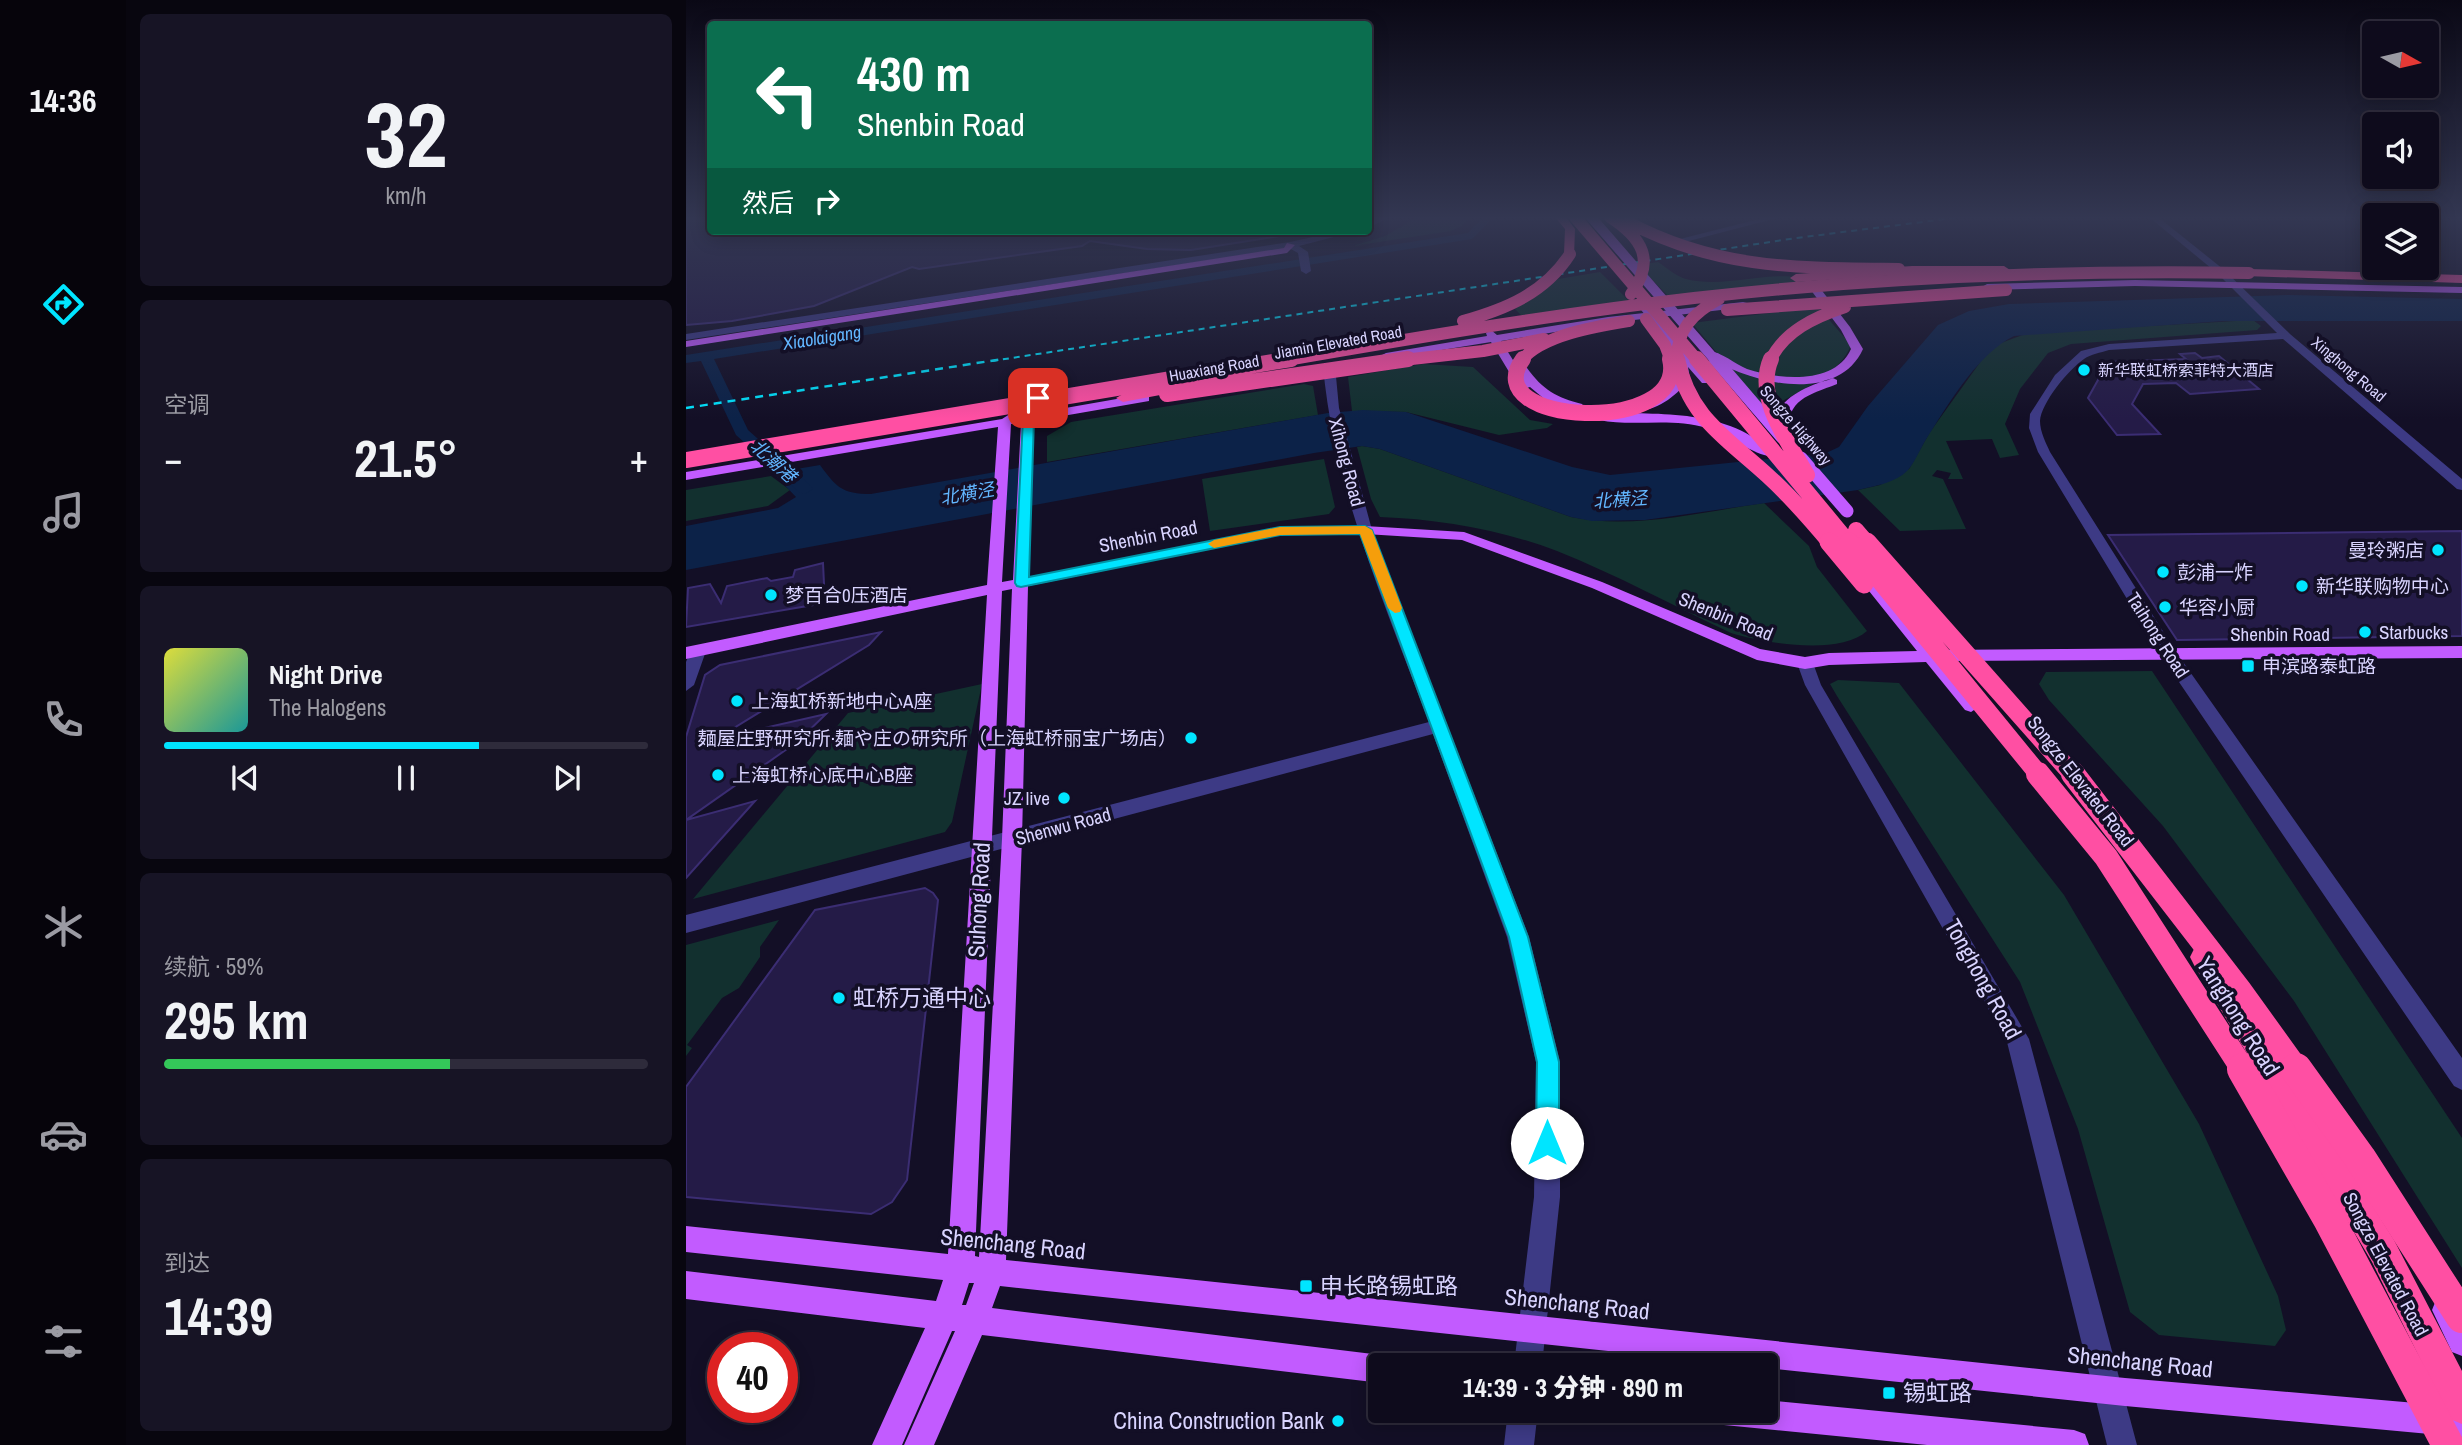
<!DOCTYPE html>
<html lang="zh">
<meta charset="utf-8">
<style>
:root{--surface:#0e0b1c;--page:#171425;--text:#f1f3f6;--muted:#9b9ba3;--line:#2e2b3b;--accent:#00e5ff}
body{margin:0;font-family:"Archivo Narrow","Noto Sans SC","Noto Sans JP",sans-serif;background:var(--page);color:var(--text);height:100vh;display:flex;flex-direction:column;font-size:26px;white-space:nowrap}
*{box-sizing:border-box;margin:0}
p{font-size:23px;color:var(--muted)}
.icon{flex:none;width:38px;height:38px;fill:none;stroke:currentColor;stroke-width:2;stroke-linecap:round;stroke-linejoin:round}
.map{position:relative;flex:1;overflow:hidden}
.sheet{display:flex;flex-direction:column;gap:14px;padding:14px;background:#08060f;width:560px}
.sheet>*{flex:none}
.banner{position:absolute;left:21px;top:21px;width:665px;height:214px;border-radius:7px;box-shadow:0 4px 18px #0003,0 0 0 2px var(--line);background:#0b6e4f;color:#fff;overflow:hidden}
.needle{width:46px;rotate:98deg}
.tools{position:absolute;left:1676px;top:21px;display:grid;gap:14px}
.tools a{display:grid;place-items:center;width:77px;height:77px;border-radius:7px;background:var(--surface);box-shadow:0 4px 18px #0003,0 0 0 2px var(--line);font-size:35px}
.speed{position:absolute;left:21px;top:1332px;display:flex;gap:14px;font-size:35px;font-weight:700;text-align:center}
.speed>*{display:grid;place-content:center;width:91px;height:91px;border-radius:50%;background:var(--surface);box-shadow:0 4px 18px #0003,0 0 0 2px var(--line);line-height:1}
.speed .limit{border:10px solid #d22;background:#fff;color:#111}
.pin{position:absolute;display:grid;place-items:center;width:60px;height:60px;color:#fff;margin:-30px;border-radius:14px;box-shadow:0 4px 10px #0006}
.me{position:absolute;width:77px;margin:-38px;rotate:0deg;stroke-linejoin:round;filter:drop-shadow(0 0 5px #0008)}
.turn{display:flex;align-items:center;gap:24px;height:147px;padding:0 35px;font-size:32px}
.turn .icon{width:91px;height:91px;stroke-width:2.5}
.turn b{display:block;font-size:49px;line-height:60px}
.then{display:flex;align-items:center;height:66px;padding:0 35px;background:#0003;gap:14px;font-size:26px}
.big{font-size:52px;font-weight:800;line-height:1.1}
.sheet .card{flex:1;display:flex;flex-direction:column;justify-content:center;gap:10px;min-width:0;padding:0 24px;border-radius:10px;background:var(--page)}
.sheet .dial{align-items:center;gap:0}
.dial b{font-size:91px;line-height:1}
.song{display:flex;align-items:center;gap:21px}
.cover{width:84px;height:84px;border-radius:10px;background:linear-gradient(135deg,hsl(60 70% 55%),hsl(180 70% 35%))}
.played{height:7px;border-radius:4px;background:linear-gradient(90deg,var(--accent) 65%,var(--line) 65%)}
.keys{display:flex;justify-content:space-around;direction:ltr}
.heat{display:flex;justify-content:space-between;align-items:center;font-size:38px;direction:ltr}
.charge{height:10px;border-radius:5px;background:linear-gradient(90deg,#34c759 59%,var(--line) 0)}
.trip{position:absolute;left:682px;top:1353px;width:410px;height:70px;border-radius:7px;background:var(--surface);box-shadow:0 4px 18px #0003,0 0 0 2px var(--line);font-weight:800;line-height:70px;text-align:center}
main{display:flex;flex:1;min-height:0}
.dock{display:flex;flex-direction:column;width:126px;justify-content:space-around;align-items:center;background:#06040b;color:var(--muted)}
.dock .icon{width:49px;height:49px}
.dock .on{color:var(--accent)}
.dock b{font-size:32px;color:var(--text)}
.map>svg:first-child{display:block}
.green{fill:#12302f}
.water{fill:#0c2248}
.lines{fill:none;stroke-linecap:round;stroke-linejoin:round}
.river{fill:#0c2248;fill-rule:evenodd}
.building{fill:#241b47;stroke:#3b2d73;stroke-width:2}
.minor{fill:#3d3a85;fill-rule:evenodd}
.major{fill:#c25bff;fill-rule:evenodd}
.highway{fill:#ff4fa3;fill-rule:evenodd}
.rail-far1{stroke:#00e5ff;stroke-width:2;stroke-dasharray:6 5;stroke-linecap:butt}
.rail{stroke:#00e5ff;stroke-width:2.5;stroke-dasharray:8 6;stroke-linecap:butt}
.major-bridge-far1{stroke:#c25bff;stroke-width:10}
.major-bridge{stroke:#c25bff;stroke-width:13}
.highway-bridge-far4{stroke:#ff4fa3;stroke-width:12}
.highway-bridge-far3{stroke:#ff4fa3;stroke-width:16}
.highway-bridge-far2{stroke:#ff4fa3;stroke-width:19}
.highway-bridge-far1{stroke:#ff4fa3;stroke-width:24}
.highway-bridge{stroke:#ff4fa3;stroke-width:32}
.route{fill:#00e5ff;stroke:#0095a6;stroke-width:2}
.slow{fill:#f59e0b}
.poi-dot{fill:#00e5ff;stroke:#130f26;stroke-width:2.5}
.labels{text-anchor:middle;stroke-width:7;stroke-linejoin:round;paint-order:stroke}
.far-street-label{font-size:16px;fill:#d9d4ff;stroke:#130f26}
.far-poi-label{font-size:16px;fill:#d9d4ff;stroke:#130f26;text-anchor:start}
.far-water-label{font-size:18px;font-style:italic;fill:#62b6ff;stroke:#130f26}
.street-label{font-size:19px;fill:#d9d4ff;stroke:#130f26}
.poi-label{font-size:19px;fill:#d9d4ff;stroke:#130f26;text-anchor:start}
.near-street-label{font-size:23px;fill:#d9d4ff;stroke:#130f26}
.near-poi-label{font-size:23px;fill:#d9d4ff;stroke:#130f26;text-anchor:start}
</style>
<main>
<nav class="dock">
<b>14:36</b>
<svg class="icon on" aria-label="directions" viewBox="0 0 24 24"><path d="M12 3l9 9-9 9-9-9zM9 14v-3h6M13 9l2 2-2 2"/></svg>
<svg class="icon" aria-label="music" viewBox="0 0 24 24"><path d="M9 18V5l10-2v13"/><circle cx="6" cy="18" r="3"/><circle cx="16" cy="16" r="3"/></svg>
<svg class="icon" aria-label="phone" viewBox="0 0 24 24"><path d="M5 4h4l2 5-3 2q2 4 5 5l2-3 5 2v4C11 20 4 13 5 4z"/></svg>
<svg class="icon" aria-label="climate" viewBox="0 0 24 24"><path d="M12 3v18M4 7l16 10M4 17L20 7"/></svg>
<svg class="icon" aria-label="car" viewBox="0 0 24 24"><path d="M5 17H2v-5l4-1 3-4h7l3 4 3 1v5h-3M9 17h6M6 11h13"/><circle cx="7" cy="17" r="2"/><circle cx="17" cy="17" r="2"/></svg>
<svg class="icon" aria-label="filters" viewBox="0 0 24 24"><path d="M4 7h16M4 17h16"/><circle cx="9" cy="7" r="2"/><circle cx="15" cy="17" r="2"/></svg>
</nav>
<section class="sheet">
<div class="card dial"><b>32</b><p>km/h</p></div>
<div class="card"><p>空调</p>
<div class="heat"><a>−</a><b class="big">21.5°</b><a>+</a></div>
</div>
<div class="card">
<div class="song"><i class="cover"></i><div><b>Night Drive</b><p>The Halogens</p></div></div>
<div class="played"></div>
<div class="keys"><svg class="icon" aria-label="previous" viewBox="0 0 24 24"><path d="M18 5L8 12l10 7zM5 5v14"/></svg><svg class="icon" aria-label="pause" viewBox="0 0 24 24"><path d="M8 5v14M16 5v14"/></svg><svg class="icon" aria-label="next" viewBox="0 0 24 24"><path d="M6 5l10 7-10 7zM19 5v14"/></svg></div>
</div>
<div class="card"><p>续航 · 59%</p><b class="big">295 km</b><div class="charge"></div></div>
<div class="card"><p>到达</p><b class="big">14:39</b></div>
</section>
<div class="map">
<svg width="1776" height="1445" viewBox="0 0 1776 1445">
<rect width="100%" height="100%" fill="#130f26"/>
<path class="green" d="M732 217H784L776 226 765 231 667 246 699 236Z
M972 262C981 268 990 276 1000 279 1043 290 1089 266 1130 282L983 297 952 265Z
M914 272 944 302 838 318 829 309 872 279Z
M1132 307 1165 345C1154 376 1106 394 1079 411L1006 323Z
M1567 320 1575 326 1571 330 1385 344 1362 353 1334 389 1319 424 1333 455 1314 458 1306 439 1260 441 1277 479H1262L1265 473 1251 470 1246 476 1257 479 1280 529 1214 531 1172 490 1194 485 1223 469 1244 432 1295 361 1312 344 1342 333Z
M737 364 787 367 844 420 867 424 861 428 813 435 720 412 666 411 662 377Z
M618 384 627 386 632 415 361 462V436L385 422Z
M676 446 694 449 885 517C947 530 1015 512 1078 503L1123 546 1131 567 1181 631C1153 656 1078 643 1045 633 988 606 931 575 871 551 816 530 753 519 694 517L685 499 671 447Z
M638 459 649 507 643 514 524 531 516 479Z
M85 476 104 490 82 506 0 521V490Z
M1466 671 1776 1138V1268L1608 1001 1477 826 1363 700 1353 684 1360 672Z
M1152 680 1213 683 1378 895 1513 1124 1592 1296 1600 1330 1589 1346 1473 1335 1444 1312 1392 1129 1334 982 1151 696 1144 684Z
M296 684 266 822 259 832 7 899 162 713Z
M93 920 74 947V957L53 988 36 998 1 1045 6 1048 0 1056V945Z"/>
<path class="water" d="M1603 295 1776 299V321H1537L1328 336C1293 353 1265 400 1244 433 1236 444 1230 461 1222 470 1210 483 1188 486 1172 490L959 520 906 521 885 517 694 449 676 446 628 453 0 570V526L92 508 110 497 87 473 134 465C150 487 156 494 185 494L642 413 677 410 720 412 886 467 924 475 1140 453 1153 447 1182 406 1252 325 1283 311 1323 304Z"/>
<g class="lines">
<path class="river" d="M797 217H808L786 239 28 359 62 430 125 486 127 489 119 494 113 492 50 435 15 361 0 363V355L782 233Z"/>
</g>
<path class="building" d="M0 217H24V231H594V236L505 250 461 249 404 241 396 246 233 269 226 267 128 306 46 321 0 325Z
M1509 353 1516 358 1533 356 1573 389 1504 394 1490 383 1457 384 1446 404 1474 434 1431 435 1402 398 1422 362 1500 359 1494 354Z
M1776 531V636L1491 640 1422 535Z
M137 563 138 584 127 605 0 627 2 588 24 584 35 603 41 586 81 578 85 581 107 577 109 570Z
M195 632 183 645 30 739 140 714 111 742 0 820V737L19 675 34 665Z
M69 801 0 878V820Z
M239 888 247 893 252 900 221 1180 206 1202 185 1214 0 1197V1087L129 910Z"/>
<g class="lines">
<path class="minor" d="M693 217H704L682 228V221Z
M1081 217H1095L999 242 994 239Z
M1463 217H1472L1537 269 1604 334 1776 479V490L1771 489 1597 339 1423 350C1414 353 1405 354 1398 359 1383 369 1355 403 1354 421 1354 432 1360 443 1364 452L1490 652 1776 1058V1090L1768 1086 1478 660 1352 452 1343 428 1344 414 1369 375 1395 351 1423 344 1591 333 1531 273Z
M654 231H671L613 246 622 252 625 271 620 274 615 271 612 253 603 248 0 340V334L604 242Z
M643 363 649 366 653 408 686 530 843 937 874 1062V1197L856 1365H828L848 1197 850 1062 821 937 747 734 0 933V915L743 722C700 607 648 490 637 366Z
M12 645 20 651 8 685 0 691V662L6 647Z
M1119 657 1127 663 1135 685 1343 1039 1451 1445H1421L1321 1042 1119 685 1111 663Z
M822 1410H852L848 1445H818Z"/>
<path class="major" d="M601 243 609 245 601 253 0 347V341L598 248Z
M1449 280 1776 287V293L1449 286 1301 290 1296 287 1301 284Z
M1126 282 1130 283 1164 327 1177 349C1151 406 1062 383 1021 356V352C1034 350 1048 364 1061 369 1093 380 1149 385 1165 349L1155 330 1121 285Z
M1057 302 1061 303V307L922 323 815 341 832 368H841C856 389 871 398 896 404L898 407 892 411 862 402 844 387 834 390 805 342 700 359 694 356 700 353 801 336 800 333 805 330 811 335 922 317Z
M995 349 999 350 1024 379V383H1016L1002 367 1004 379C992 394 971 412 951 410V404L975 394 992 379 990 366 999 363 989 352Z
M1147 378 1151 380V384C1121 396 1102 398 1101 435L1095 439 1091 438C1079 402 1120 386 1147 378Z
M459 394 463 395V401L348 421 342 577 594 527 679 526 778 532 916 582 1074 649 1119 657 1143 653 1231 651 1167 571 1165 568 1172 563 1177 565 1248 650 1776 646V658L1258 661 1294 706 1285 712 1279 710 1240 662 1143 665 1119 669 1071 660 906 588 776 540 679 534 594 535 342 586 336 839 320 1260 1439 1378 1776 1407V1437L1439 1406 1080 1368V1365H1053L314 1286 306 1308 695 1355 705 1359 708 1365H695V1383L296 1335 248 1445H218L269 1331H266L216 1445H186L239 1328 0 1299V1271L250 1301 257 1280 0 1252V1226L262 1254 301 595 0 659V647L301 585 312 427 0 480V472L316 419 327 412 337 415 342 407H350L351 413ZM335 423 327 580 316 582 325 424ZM326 589 316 839 293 1257 289 1256 316 591ZM283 1283H288L280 1305H276Z
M917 413C972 414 1045 409 1086 453L1085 456C1075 458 1036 433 1021 428 985 417 948 427 913 420L911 417Z
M1760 1296 1770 1300 1776 1313V1356L1766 1352 1746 1310 1750 1300Z
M1080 1400 1388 1430 1399 1434 1403 1445H1241L1038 1425 1028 1420 1024 1410H1080Z"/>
<path class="highway" d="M869 217H880L889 229 888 256 878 254 879 229Z
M1226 266H1318L1324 270 1318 274H1226L1110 282 1104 278 1110 274Z
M1563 269 1776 275V283L1559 276 1557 273Z
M501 382 506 383V389L437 402 430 398 437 394Z
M1517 945 1526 949 1708 1240 1776 1371V1424L1764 1419 1686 1262 1508 965 1504 957 1508 949Z"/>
<path class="rail-far1" d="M306 361 1110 238 1275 217"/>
<path class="rail" d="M0 408 317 359"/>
<path class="major-bridge-far1" d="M905 217 1030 361
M959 307 995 352"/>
<path class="major-bridge" d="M1029 359 1096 437
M1115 458 1161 511"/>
<path class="highway-bridge-far4" d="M889 217 1012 361
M924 217C956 238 970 260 945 294
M942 222C1032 270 1114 268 1213 269
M1041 310 1320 290
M960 319 979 345 985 361
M777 321C820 309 859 293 884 254
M595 361C733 337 870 314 1008 298 1192 277 1378 270 1563 273
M708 361 797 351 858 339
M835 361C855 335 912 326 943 321
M991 361C990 330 1007 313 1033 299
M1084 361C1098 331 1129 317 1159 307"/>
<path class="highway-bridge-far3" d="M837 359C788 426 1003 436 984 359
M991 359C1003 418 1041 438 1082 476 1105 497 1125 520 1145 544
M1011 359 1164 544
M1085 359C1068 398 1103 443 1121 475
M481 394 722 359
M0 460 605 359
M1170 530 1182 544"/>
<path class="highway-bridge-far2" d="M1143 542 1178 584
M1163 542 1354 776
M1181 542 1388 776"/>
<path class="highway-bridge-far1" d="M1352 774 1420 857 1558 1071
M1387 774 1553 989 1612 1071"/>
<path class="highway-bridge" d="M1557 1069 1643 1219 1762 1445
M1610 1069 1674 1158 1776 1317"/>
</g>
<linearGradient id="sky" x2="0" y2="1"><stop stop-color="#0a0815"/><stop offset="0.52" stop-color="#333752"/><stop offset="1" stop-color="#333752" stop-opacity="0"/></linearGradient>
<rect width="1776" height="419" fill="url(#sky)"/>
<path class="route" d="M352 394 357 398 348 418 343 577 594 527 679 526 686 530 842 937 873 1062V1143L869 1151 861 1154 853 1151 850 1143 851 1062 823 937 674 534 594 535 335 587 331 586 329 583 337 418 346 398Z"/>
<path class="slow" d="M679 526 686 530 716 608 714 612 709 613 702 608 674 534 594 535 528 548 522 544 528 540 594 527Z"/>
<g class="poi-dot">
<circle cx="1398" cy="370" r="7"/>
<circle cx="1752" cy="550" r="7"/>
<circle cx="1477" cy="572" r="7"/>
<circle cx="1616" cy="586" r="7"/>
<circle cx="85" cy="595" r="7"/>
<circle cx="1479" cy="607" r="7"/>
<circle cx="1679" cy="632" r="7"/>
<rect x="1555" y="659" width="14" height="14" rx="3.5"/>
<circle cx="51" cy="701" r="7"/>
<circle cx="505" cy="738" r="7"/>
<circle cx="32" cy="775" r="7"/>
<circle cx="378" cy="798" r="7"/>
<circle cx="153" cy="998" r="7"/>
<rect x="613" y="1279" width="14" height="14" rx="3.5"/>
<rect x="1196" y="1386" width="14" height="14" rx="3.5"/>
<circle cx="652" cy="1421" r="7"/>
</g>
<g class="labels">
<g class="far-street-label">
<text transform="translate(652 342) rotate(-10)" y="6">Jiamin Elevated Road</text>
<text transform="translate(528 368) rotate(-10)" y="6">Huaxiang Road</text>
<text transform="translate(1663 369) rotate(40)" y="6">Xinghong Road</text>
<text transform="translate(1110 425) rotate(49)" y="6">Songze Highway</text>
</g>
<g class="far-poi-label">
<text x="1412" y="376">新华联虹桥索菲特大酒店</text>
</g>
<g class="far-water-label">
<text transform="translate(136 338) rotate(-9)" y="6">Xiaolaigang</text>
<text transform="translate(87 461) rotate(42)" y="6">北潮港</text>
<text transform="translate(281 494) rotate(-10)" y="6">北横泾</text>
<text transform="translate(934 500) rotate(-4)" y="6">北横泾</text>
</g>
<g class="street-label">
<text transform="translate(661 462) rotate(75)" y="7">Xihong Road</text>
<text transform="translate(462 536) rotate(-11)" y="7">Shenbin Road</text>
<text transform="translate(1040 616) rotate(22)" y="7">Shenbin Road</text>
<text x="1594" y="641">Shenbin Road</text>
<text transform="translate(1472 635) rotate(57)" y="7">Taihong Road</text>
<text transform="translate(1395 781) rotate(52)" y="7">Songze Elevated Road</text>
<text transform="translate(377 826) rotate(-15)" y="7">Shenwu Road</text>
<text transform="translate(1700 1264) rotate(62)" y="7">Songze Elevated Road</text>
</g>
<g class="poi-label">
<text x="1738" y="557" text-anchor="end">曼玲粥店</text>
<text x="1491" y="579">彭浦一炸</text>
<text x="1630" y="593">新华联购物中心</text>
<text x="99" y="602">梦百合0压酒店</text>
<text x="1493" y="614">华容小厨</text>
<text x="1693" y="639">Starbucks</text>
<text x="1576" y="673">申滨路泰虹路</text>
<text x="65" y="708">上海虹桥新地中心A座</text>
<text x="491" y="745" text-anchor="end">麺屋庄野研究所·麺や庄の研究所（上海虹桥丽宝广场店）</text>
<text x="46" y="782">上海虹桥心底中心B座</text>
<text x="364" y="805" text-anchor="end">JZ live</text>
</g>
<g class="near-street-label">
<text transform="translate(293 900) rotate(-87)" y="8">Suhong Road</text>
<text transform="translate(1297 979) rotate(61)" y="8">Tonghong Road</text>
<text transform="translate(1552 1016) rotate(58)" y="8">Yanghong Road</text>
<text transform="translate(327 1244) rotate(6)" y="8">Shenchang Road</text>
<text transform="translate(891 1304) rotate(6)" y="8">Shenchang Road</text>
<text transform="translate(1454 1362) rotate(6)" y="8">Shenchang Road</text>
</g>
<g class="near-poi-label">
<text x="167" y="1006">虹桥万通中心</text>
<text x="634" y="1294">申长路锡虹路</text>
<text x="1217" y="1401">锡虹路</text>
<text x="638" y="1429" text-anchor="end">China Construction Bank</text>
</g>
</g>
</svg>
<div class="tools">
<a><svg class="needle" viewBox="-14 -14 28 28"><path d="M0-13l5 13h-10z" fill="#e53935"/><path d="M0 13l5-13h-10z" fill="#9b9ba3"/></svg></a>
<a><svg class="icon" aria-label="sound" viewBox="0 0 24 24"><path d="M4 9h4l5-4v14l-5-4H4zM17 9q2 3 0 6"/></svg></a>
<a><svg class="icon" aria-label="layers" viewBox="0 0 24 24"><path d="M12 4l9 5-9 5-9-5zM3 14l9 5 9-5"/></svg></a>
</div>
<div class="speed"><div class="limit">40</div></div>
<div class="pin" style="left:352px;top:398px;background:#d93025"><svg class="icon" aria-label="arrive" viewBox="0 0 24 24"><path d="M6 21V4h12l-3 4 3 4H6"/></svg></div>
<svg class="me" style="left:861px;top:1143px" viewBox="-20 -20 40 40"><circle r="19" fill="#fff"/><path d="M0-13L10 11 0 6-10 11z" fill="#00e5ff"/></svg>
<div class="trip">14:39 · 3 分钟 · 890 m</div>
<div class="banner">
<div class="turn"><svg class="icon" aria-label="left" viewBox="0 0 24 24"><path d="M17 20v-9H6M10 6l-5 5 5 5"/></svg><div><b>430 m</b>Shenbin Road</div></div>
<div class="then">然后<svg class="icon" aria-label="right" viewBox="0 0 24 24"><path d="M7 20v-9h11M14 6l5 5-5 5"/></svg></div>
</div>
</div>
</main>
